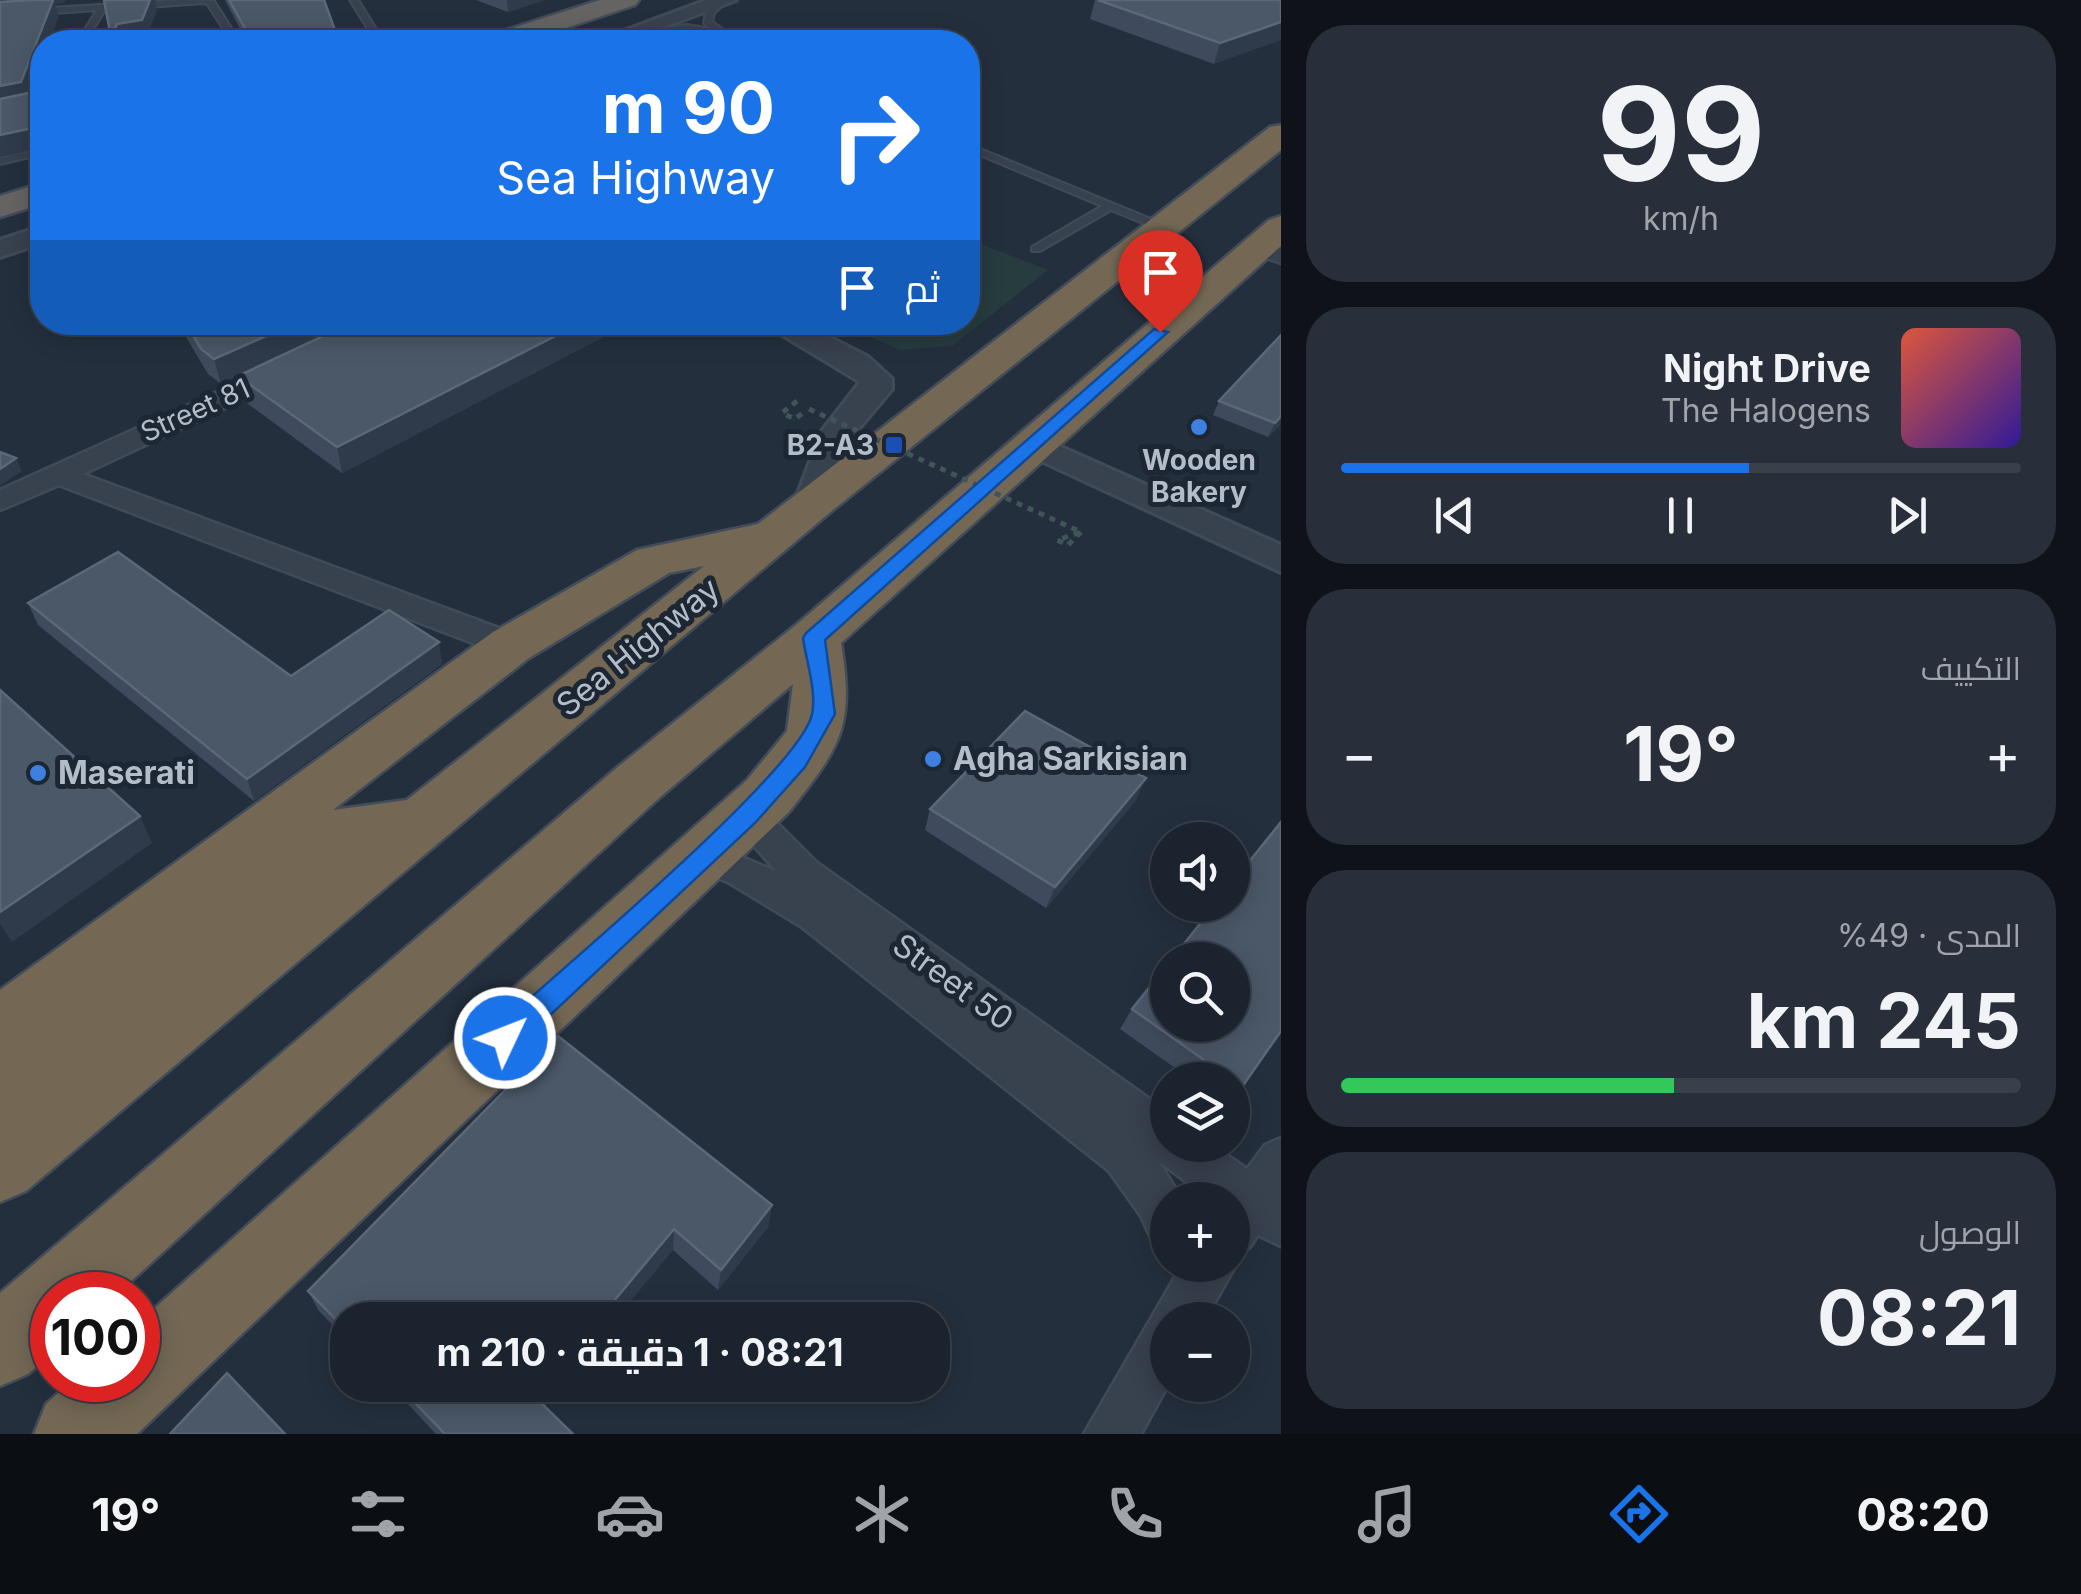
<!DOCTYPE html>
<html lang="ar">
<meta charset="utf-8">
<style>
:root{--surface:#1b232e;--page:#282f3a;--text:#f1f3f6;--muted:#a0a4aa;--line:#39404a;--accent:#1a73e8}
body{margin:0;font-family:Inter,Cairo,sans-serif;background:var(--page);color:var(--text);direction:rtl;height:100vh;display:flex;flex-direction:column;font-size:38px;white-space:nowrap}
*{box-sizing:border-box;margin:0}
p{font-size:32px;color:var(--muted)}
.icon{flex:none;width:55px;height:55px;fill:none;stroke:currentColor;stroke-width:2;stroke-linecap:round;stroke-linejoin:round}
.map{position:relative;flex:1;overflow:hidden;direction:ltr}
.panel{display:flex;flex-direction:column;gap:25px;padding:25px;background:#0f1319;width:800px}
.panel>*{flex:none}
.hud{position:absolute;left:30px;top:30px;width:950px;height:305px;border-radius:40px;box-shadow:0 5px 25px #0003,0 0 0 2px var(--line);direction:rtl;background:#1a73e8;color:#fff;overflow:hidden}
.fabs{position:absolute;left:1150px;top:822px;display:grid;gap:20px}
.fabs a{display:grid;place-items:center;width:100px;height:100px;border-radius:50%;background:var(--surface);box-shadow:0 5px 25px #0003,0 0 0 2px var(--line);font-size:50px}
.speed{position:absolute;left:30px;top:1272px;display:flex;gap:20px;font-size:50px;font-weight:700;text-align:center}
.speed>*{display:grid;place-content:center;width:130px;height:130px;border-radius:50%;background:var(--surface);box-shadow:0 5px 25px #0003,0 0 0 2px var(--line);line-height:1}
.speed .limit{border:15px solid #d22;background:#fff;color:#111}
.pin{position:absolute;display:grid;place-items:center;width:85px;height:85px;color:#fff;margin:-102px -42px;border-radius:50% 50% 50% 0;rotate:-45deg;box-shadow:0 0 10px #0007}
.pin .icon{rotate:45deg}
.me{position:absolute;width:110px;margin:-55px;rotate:47deg;stroke-linejoin:round;filter:drop-shadow(0 0 8px #0008)}
.turn{display:flex;align-items:center;gap:35px;height:210px;padding:0 40px;font-size:45px}
.turn .icon{width:130px;height:130px;stroke-width:2.5}
.turn b{display:block;font-size:70px;line-height:85px}
.then{display:flex;align-items:center;height:95px;padding:0 40px;background:#0003;gap:20px;font-size:38px}
.big{font-size:75px;font-weight:700;line-height:1.1}
.panel .widget{flex:1;display:flex;flex-direction:column;justify-content:center;gap:15px;min-width:0;padding:0 35px;border-radius:40px;background:var(--page)}
.panel .dial{align-items:center;gap:0}
.dial b{font-size:130px;line-height:1}
.song{display:flex;align-items:center;gap:30px}
.cover{width:120px;height:120px;border-radius:15px;background:linear-gradient(135deg,hsl(10 70% 55%),hsl(250 70% 35%))}
.played{height:10px;border-radius:5px;background:linear-gradient(90deg,var(--accent) 60%,var(--line) 60%)}
.keys{display:flex;justify-content:space-around;direction:ltr}
.heat{display:flex;justify-content:space-between;align-items:center;font-size:55px;direction:ltr}
.charge{height:15px;border-radius:8px;background:linear-gradient(90deg,#34c759 49%,var(--line) 0)}
.trip{position:absolute;left:330px;top:1302px;width:620px;height:100px;border-radius:40px;background:var(--surface);box-shadow:0 5px 25px #0003,0 0 0 2px var(--line);font-weight:700;line-height:100px;text-align:center;direction:rtl}
.menu{display:flex;height:160px;justify-content:space-around;align-items:center;background:#0b0e12;color:var(--muted)}
.menu .icon{width:70px;height:70px}
.menu .selected{color:var(--accent)}
.menu b{font-size:45px;color:var(--text)}
main{display:flex;flex:1;min-height:0}
.map>svg:first-child{display:block}
.green{fill:#263c3f}
.lines{fill:none;stroke-linecap:round;stroke-linejoin:round}
.service-casing{stroke:#414a57;stroke-width:4}
.minor-casing{stroke:#414a57;stroke-width:5}
.tertiary-casing{stroke:#414a57;stroke-width:6}
.trunk-casing{stroke:#434c59;stroke-width:5}
.motorway-casing{stroke:#434c59;stroke-width:5}
.path{stroke:#3f5557;stroke-width:5;stroke-dasharray:6 6;stroke-linecap:butt}
.service{fill:#38414e;fill-rule:evenodd}
.minor{fill:#38414e;fill-rule:evenodd}
.tertiary{fill:#38414e;fill-rule:evenodd}
.trunk{fill:#656462;fill-rule:evenodd}
.motorway{fill:#746855;fill-rule:evenodd}
.path-bridge{stroke:#3f5557;stroke-width:5;stroke-dasharray:6 6;stroke-linecap:butt}
.wall{fill:#3f4b5c}
.shaded-wall{fill:#2f3b4b}
.building{fill:#4b5868;stroke:#5c6777;stroke-width:2.5}
.route{fill:#1a73e8;stroke:#114b97;stroke-width:2.5}
.shop-dot{fill:#3f7fe0;stroke:#1d2633;stroke-width:4}
.transit-dot{fill:#1a4fb4;stroke:#1d2633;stroke-width:4}
.labels{text-anchor:middle;stroke-width:10;stroke-linejoin:round;paint-order:stroke}
.far-street-label{font-size:28px;fill:#b4bcc9;stroke:#1d2633}
.far-poi-label{font-size:28px;font-weight:bold;fill:#b4bcc9;stroke:#1d2633;text-anchor:end}
.street-label{font-size:32px;fill:#b4bcc9;stroke:#1d2633}
.poi-label{font-size:32px;font-weight:bold;fill:#b4bcc9;stroke:#1d2633;text-anchor:start}
</style>
<main>
<section class="panel">
<div class="widget dial"><b>99</b><p>km/h</p></div>
<div class="widget">
<div class="song"><i class="cover"></i><div><b>Night Drive</b><p>The Halogens</p></div></div>
<div class="played"></div>
<div class="keys"><svg class="icon" aria-label="previous" viewBox="0 0 24 24"><path d="M18 5L8 12l10 7zM5 5v14"/></svg><svg class="icon" aria-label="pause" viewBox="0 0 24 24"><path d="M8 5v14M16 5v14"/></svg><svg class="icon" aria-label="next" viewBox="0 0 24 24"><path d="M6 5l10 7-10 7zM19 5v14"/></svg></div>
</div>
<div class="widget"><p>التكييف</p>
<div class="heat"><a>−</a><b class="big">19°</b><a>+</a></div>
</div>
<div class="widget"><p>المدى · 49%</p><b class="big">245 km</b><div class="charge"></div></div>
<div class="widget"><p>الوصول</p><b class="big">08:21</b></div>
</section>
<div class="map">
<svg width="1281" height="1434" viewBox="0 0 1281 1434">
<rect width="100%" height="100%" fill="#242f3e"/>
<path class="green" d="M968 239 1048 270 952 346 900 350 838 323 968 322Z"/>
<g class="lines">
<g class="service-casing">
<path id="service" d="M181 0 214 1 240 42H232L208 5 204 3 105 10 85 42H77L97 10 0 17V11Z
M350 0H358L384 42H376Z
M719 0H728L714 13 712 22 741 42C730 42 729 37 719 34 695 26 663 33 638 35L634 32 687 25 711 29 704 23 706 12Z
M968 144 1168 226 1170 228 1160 230 1111 210 1040 251H1032V247L1102 206 968 150Z
M42 148V154L0 164V158Z"/>
</g>
<g class="minor-casing">
<path id="minor" d="M1260 241 1281 248V263L1252 253V243Z
M284 362 293 364 297 370 293 376 83 474 523 637 528 645 523 653H499L59 485 0 510V490Z
M747 801 760 806 816 862 1168 1112V1145H1213L1247 1169 1265 1145 1281 1138V1246L1258 1235 1249 1248 1232 1255V1200H1211L1158 1161 1183 1200H1168V1245L1151 1238 1141 1216 1109 1171 802 927 728 882 689 867 684 856 689 845 703 840 777 872 728 816 734 806Z
M1232 1258 1236 1265 1205 1320H1168V1385L1141 1434H1084L1182 1265H1232Z"/>
</g>
<g class="tertiary-casing">
<path id="tertiary" d="M707 0H736L624 42H594Z
M42 226V243L0 257V240Z
M761 322H800L868 357 892 379V389L854 434 825 512H799L794 504 821 432 860 382Z
M1032 434 1281 545V572L1020 451 1015 444 1020 437Z"/>
</g>
<g class="trunk-casing">
<path id="trunk" d="M600 0H639L635 5 524 42H484L488 36Z
M42 183V204L0 217V196Z"/>
</g>
<g class="motorway-casing">
<path id="motorway" d="M1281 125V150L828 514 26 1191 0 1202V990L493 632 637 550 758 524 1270 127ZM704 566 407 800 333 810 529 658 669 573Z
M1281 216V246L841 643C855 728 840 747 789 812L137 1434H34L46 1404 73 1380H138V1323L747 780 787 731 793 684 659 798 116 1295H52V1353L28 1374 0 1386V1293L619 766 796 625 1269 220Z"/>
</g>
<path class="path" d="M797 401 782 413 795 419 804 412
M1081 532 1068 545 1057 540Z"/>
<use href="#service" class="service"/>
<use href="#minor" class="minor"/>
<use href="#tertiary" class="tertiary"/>
<use href="#trunk" class="trunk"/>
<use href="#motorway" class="motorway"/>
<path class="path-bridge" d="M809 409 1081 532"/>
</g>
<path class="wall" d="M225 0H324L335 30 337 42H247Z
M476 0H544L508 12Z
M1095 0H1281L1214 64 1090 19Z
M42 230V252L35 232Z
M177 322H632L342 473 244 401 238 376 221 384 208 374Z
M1219 401 1281 424 1268 437 1213 415Z
M28 603 291 676 442 664 254 801 38 625Z
M1136 800 1046 908 925 830 930 809Z
M1132 1009 1281 1031 1232 1100V1080H1192L1120 1029Z
M772 1205 768 1227 718 1290 673 1250 348 1320V1341L319 1311 308 1291Z
M390 1385H562L545 1406 573 1434H436Z"/>
<path class="shaded-wall" d="M0 0H65L64 3 55 4 59 16 50 42H42V62L28 101 0 107Z
M150 0H155L157 10 147 37 122 41 121 42H112L111 38 117 24Z
M507 0H544L508 12Z
M1281 22V40L1214 64 1220 43Z
M335 30 337 42 252 41Z
M42 126V148L0 157V135Z
M298 322H358L221 384 214 359Z
M583 322H632L342 473 337 447Z
M1281 416V424L1268 437 1275 423Z
M16 458 22 471 0 486V469Z
M439 642 442 664 254 801 247 779Z
M1146 778 1136 800 1046 908 1055 887Z
M140 816 152 843 12 942 0 924V912Z
M772 1205 768 1227 718 1290 721 1270Z
M674 1229 673 1250 615 1320H598Z
M545 1385H562L539 1414 535 1397Z"/>
<path class="building" d="M31 0H53L21 82 0 86V2Z
M104 0H150L142 20 117 24 111 38Z
M229 0H324L335 30 252 41Z
M1098 0H1281V22L1220 43Z
M42 90V126L0 135V99Z
M185 322H298L214 359 201 349Z
M353 322H583L337 447 238 376Z
M1281 335V416L1275 423 1219 401Z
M0 452 16 458 0 469Z
M118 552 291 676 389 610 439 642 247 779 28 603Z
M0 690 140 816 0 912Z
M1025 711 1146 778 1055 887 930 809Z
M1281 822V1031L1242 1087 1132 1009 1168 964V1025H1232V960H1171L1215 905H1232V883Z
M558 1036 772 1205 721 1270 674 1229 598 1320H348V1332L308 1291Z
M227 1373 285 1434H170Z
M398 1385H545L535 1397 573 1434H445Z"/>
<path class="route" d="M1154 329 1168 332 825 640 835 714 805 767 755 823 515 1048 505 1051 495 1048 491 1038 495 1029C550 979 801 770 812 714 817 693 806 660 803 638L806 633Z"/>
<g class="shop-dot">
<circle cx="1199" cy="427" r="10"/>
<circle cx="933" cy="759" r="10"/>
<circle cx="38" cy="773" r="10"/>
</g>
<rect class="transit-dot" x="884" y="435" width="20" height="20" rx="5"/>
<g class="labels">
<g class="far-street-label">
<text transform="translate(195 410) rotate(-24)" y="10">Street 81</text>
</g>
<g class="far-poi-label">
<text x="874" y="455">B2-A3</text>
<text x="1199" y="470" text-anchor="middle">Wooden<tspan x="1199" dy="32">Bakery</tspan></text>
</g>
<g class="street-label">
<text transform="translate(638 647) rotate(-39)" y="11">Sea Highway</text>
<text transform="translate(953 982) rotate(36)" y="11">Street 50</text>
</g>
<g class="poi-label">
<text x="953" y="770">Agha Sarkisian</text>
<text x="58" y="784">Maserati</text>
</g>
</g>
</svg>
<div class="fabs">
<a><svg class="icon" aria-label="sound" viewBox="0 0 24 24"><path d="M4 9h4l5-4v14l-5-4H4zM17 9q2 3 0 6"/></svg></a>
<a><svg class="icon" aria-label="search" viewBox="0 0 24 24"><circle cx="10" cy="10" r="6"/><path d="M15 15l6 6"/></svg></a>
<a><svg class="icon" aria-label="layers" viewBox="0 0 24 24"><path d="M12 4l9 5-9 5-9-5zM3 14l9 5 9-5"/></svg></a>
<a>+</a>
<a>−</a>
</div>
<div class="speed"><div class="limit">100</div></div>
<div class="pin" style="left:1160px;top:332px;background:#d93025"><svg class="icon" aria-label="arrive" viewBox="0 0 24 24"><path d="M6 21V4h12l-3 4 3 4H6"/></svg></div>
<svg class="me" style="left:505px;top:1038px" viewBox="-20 -20 40 40"><circle r="17" fill="#1a73e8" stroke="#fff" stroke-width="3"/><path d="M0-11L8 9 0 5-8 9z" fill="#fff"/></svg>
<div class="trip">08:21 · 1 دقيقة · 210 m</div>
<div class="hud">
<div class="turn"><svg class="icon" aria-label="right" viewBox="0 0 24 24"><path d="M7 20v-9h11M14 6l5 5-5 5"/></svg><div><b>90 m</b>Sea Highway</div></div>
<div class="then">ثم<svg class="icon" aria-label="arrive" viewBox="0 0 24 24"><path d="M6 21V4h12l-3 4 3 4H6"/></svg></div>
</div>
</div>
</main>
<nav class="menu">
<b>08:20</b>
<svg class="icon selected" aria-label="directions" viewBox="0 0 24 24"><path d="M12 3l9 9-9 9-9-9zM9 14v-3h6M13 9l2 2-2 2"/></svg>
<svg class="icon" aria-label="music" viewBox="0 0 24 24"><path d="M9 18V5l10-2v13"/><circle cx="6" cy="18" r="3"/><circle cx="16" cy="16" r="3"/></svg>
<svg class="icon" aria-label="phone" viewBox="0 0 24 24"><path d="M5 4h4l2 5-3 2q2 4 5 5l2-3 5 2v4C11 20 4 13 5 4z"/></svg>
<svg class="icon" aria-label="climate" viewBox="0 0 24 24"><path d="M12 3v18M4 7l16 10M4 17L20 7"/></svg>
<svg class="icon" aria-label="car" viewBox="0 0 24 24"><path d="M5 17H2v-5l4-1 3-4h7l3 4 3 1v5h-3M9 17h6M6 11h13"/><circle cx="7" cy="17" r="2"/><circle cx="17" cy="17" r="2"/></svg>
<svg class="icon" aria-label="filters" viewBox="0 0 24 24"><path d="M4 7h16M4 17h16"/><circle cx="9" cy="7" r="2"/><circle cx="15" cy="17" r="2"/></svg>
<b>19°</b>
</nav>
